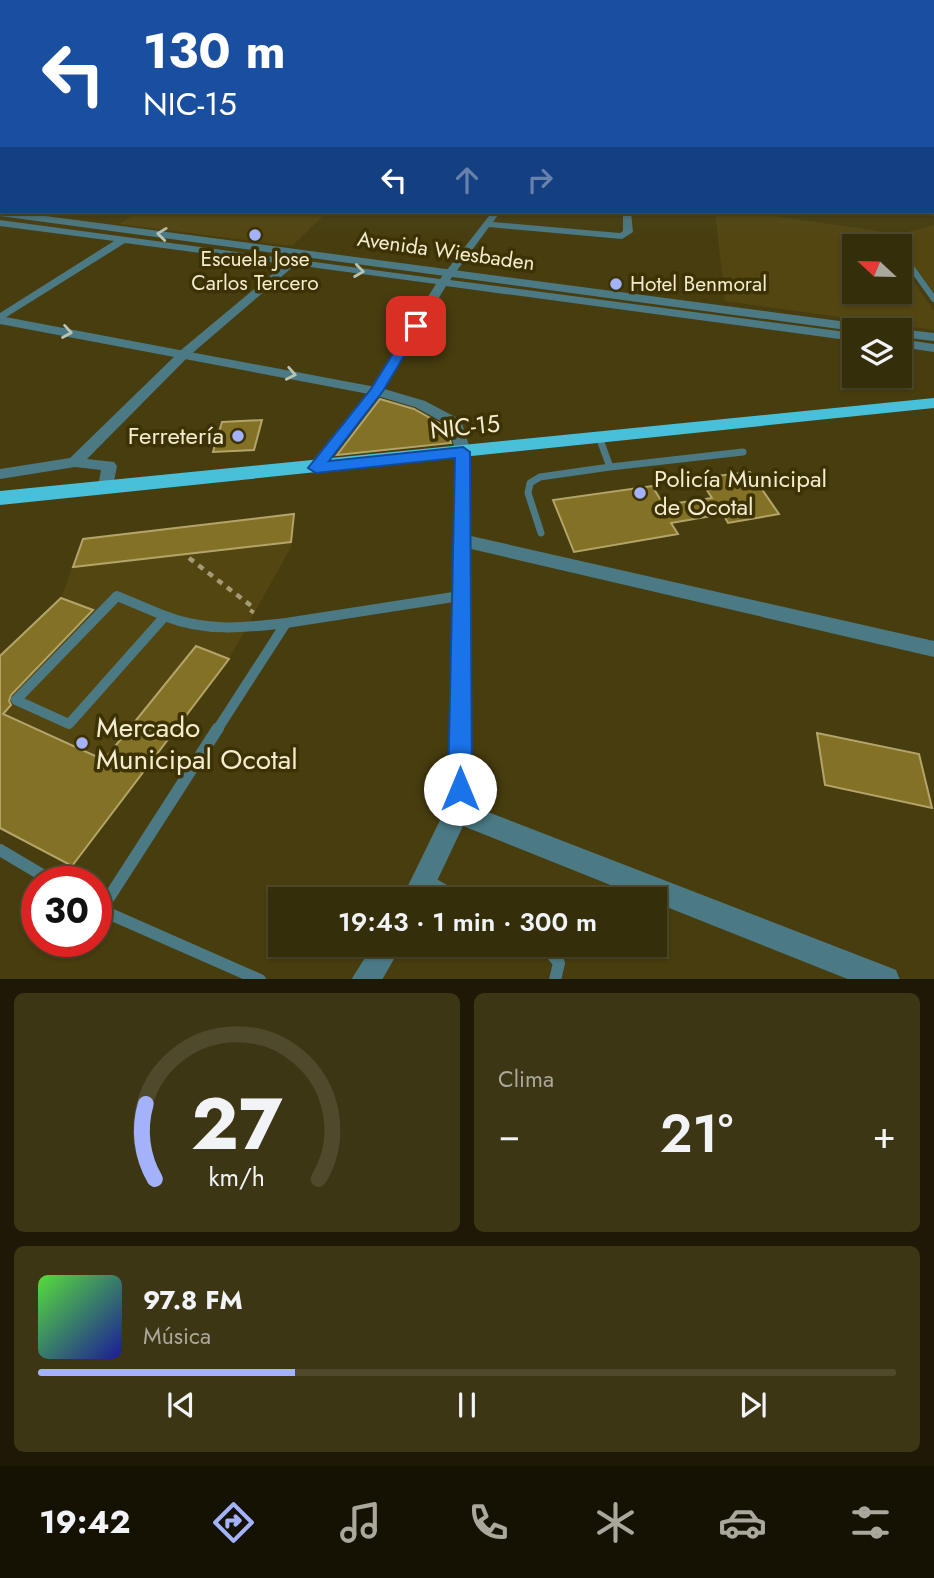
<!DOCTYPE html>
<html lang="es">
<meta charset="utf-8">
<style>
:root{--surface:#352e0b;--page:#3d3614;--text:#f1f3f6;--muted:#aaa89d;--line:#4f4a2c;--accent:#a4b2fc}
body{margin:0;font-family:Jost,sans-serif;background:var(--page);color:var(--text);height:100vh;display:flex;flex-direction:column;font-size:26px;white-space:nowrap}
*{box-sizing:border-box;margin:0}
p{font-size:23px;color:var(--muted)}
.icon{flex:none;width:38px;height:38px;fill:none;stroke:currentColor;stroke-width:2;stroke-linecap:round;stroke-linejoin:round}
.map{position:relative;height:979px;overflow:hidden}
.drawer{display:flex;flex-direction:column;gap:14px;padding:14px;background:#1d1906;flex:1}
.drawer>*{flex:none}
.hud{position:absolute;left:0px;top:0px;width:934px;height:214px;box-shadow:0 2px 5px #0004,0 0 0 2px var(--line);background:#1a4fa0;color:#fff;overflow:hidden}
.needle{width:46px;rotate:292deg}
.tools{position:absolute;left:842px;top:234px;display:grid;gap:14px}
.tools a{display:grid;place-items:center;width:70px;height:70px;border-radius:0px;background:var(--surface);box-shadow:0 2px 5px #0004,0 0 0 2px var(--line);font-size:35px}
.speed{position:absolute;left:21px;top:866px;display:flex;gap:14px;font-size:35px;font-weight:700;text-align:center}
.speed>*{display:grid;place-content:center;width:91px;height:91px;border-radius:50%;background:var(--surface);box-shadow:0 2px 5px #0004,0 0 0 2px var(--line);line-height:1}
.speed .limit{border:10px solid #d22;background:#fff;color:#111}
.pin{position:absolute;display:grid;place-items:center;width:60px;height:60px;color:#fff;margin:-30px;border-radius:14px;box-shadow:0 4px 10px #0006}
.me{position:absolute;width:77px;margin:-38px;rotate:0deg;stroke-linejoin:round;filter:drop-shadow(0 0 5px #0008)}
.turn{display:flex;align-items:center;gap:24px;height:147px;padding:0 28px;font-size:32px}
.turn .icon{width:91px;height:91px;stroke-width:2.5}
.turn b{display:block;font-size:49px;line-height:60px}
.lanes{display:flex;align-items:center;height:66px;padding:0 28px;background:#0003;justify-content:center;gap:35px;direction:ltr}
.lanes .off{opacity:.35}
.big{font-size:52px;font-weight:600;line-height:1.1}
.drawer .tile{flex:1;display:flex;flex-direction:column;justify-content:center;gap:10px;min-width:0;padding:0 24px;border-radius:10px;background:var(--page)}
.drawer .dial{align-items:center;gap:0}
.dial svg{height:182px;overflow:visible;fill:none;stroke:var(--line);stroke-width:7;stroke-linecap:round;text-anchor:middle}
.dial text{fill:var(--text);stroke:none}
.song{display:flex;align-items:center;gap:21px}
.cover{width:84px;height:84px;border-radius:10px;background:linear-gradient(135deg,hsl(110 70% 55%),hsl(240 70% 35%))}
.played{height:7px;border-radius:4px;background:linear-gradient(90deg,var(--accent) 30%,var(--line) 30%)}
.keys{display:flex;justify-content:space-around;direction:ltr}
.heat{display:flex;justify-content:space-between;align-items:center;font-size:38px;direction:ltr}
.drawer .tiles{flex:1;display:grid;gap:14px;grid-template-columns:1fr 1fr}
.tile:last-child{grid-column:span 2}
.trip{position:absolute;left:268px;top:887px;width:399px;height:70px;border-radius:0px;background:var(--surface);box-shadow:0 2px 5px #0004,0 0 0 2px var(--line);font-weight:600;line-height:70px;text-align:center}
.menu{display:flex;height:112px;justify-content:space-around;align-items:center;background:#151204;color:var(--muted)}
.menu .icon{width:49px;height:49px}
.menu .current{color:var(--accent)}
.menu b{font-size:32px;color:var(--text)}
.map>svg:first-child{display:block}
.built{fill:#534611}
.building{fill:#837126;stroke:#b3a46a;stroke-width:2}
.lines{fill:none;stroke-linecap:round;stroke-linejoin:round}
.path{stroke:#a49b76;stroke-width:4.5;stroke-dasharray:6 6;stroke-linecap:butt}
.service-far4{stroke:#4b7a85;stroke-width:4.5}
.service-far3{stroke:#4b7a85;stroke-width:6}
.service-far2{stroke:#4b7a85;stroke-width:7}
.service-far1{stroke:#4b7a85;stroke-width:10}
.service{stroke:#4b7a85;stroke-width:12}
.minor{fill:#4b7a85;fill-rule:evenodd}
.tertiary{fill:#4b7a85;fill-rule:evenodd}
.trunk{fill:#48c0da;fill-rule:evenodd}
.oneway{stroke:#b8c4b4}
.route{fill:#1a73e8;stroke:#114b97;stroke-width:2}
.poi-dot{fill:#a4b2fc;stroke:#3d3203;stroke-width:2.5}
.labels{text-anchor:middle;stroke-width:7;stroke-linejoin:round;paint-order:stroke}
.far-street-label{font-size:21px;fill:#f3ecce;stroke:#3d3203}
.far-poi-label{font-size:21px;fill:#f3ecce;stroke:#3d3203}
.street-label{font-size:24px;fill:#f3ecce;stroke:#3d3203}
.poi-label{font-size:24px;fill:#f3ecce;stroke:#3d3203;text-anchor:end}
.near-poi-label{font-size:28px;fill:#f3ecce;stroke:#3d3203;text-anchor:start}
</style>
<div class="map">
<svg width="934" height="980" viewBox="0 0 934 980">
<rect width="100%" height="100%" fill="#473d0f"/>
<path class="built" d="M136 212H327L292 246 120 224Z
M715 212H746L879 231 890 247H854V292H900V261L934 311V330L725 301Z
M934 225V293L893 236Z
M294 514 291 547 229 659 72 866 0 828V656L61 598 83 539Z"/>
<path class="building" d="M380 399 414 409 446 427 451 443 337 455Z
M262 420 254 450 213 452 222 422Z
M750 472 779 514 728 523 723 514 671 523 678 534 574 552 553 500 652 486 664 505 712 498 699 478Z
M294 514 291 542 73 567 83 539Z
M61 598 93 610 11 695 9 701 11 705 3 714 104 760 196 646 229 659 72 866 0 828V656Z
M817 733 919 754 932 808 825 785Z"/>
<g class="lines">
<path class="path" d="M189 558 254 608 251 613"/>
<path class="service-far4" d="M891 240 896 247
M900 251 910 265"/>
<path class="service-far3" d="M909 264 934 299"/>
<path class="service-far2" d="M610 467 743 452
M541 533 528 493 530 483 540 477 610 467 599 437"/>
<path class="service-far1" d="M117 596 165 616 69 724 16 700Z
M165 616C205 632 244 628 286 623
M217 730 286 623 460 596"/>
<path class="service" d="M218 728 101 910 260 980
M0 850 54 882
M426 880 461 900
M544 945 559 963 555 980"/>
<path class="minor" d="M2 111V116H0V112Z
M0 148H2L0 153Z
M0 165H2V169H0Z
M933 170H934V175H933Z
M933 184H934V188H933Z
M492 212H500L493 222 620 233 623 231V212H631L633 232 622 239 489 227 450 280 854 333V341L446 286 383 391 320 472H310L307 468 310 464 370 389 436 284 295 265 189 356 87 459 114 462 117 466 112 491 106 492 98 487 101 470 75 467 0 479V469L70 458 181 350 284 264 125 243 0 321V313L114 241 0 226V220L290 259 295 257 300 260 440 279Z
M900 339 934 344V352L900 347Z
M463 447 470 452 471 536 934 641V657L471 549 470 805 886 966 896 970 900 980H850L654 902V900H648L463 826 428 900H401L445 810 448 789 456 452Z
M373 945H402L382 980H351Z"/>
<path class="tertiary" d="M0 210 885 327 891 331H854L0 216Z
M0 316 381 388 425 401 461 420 471 452 463 457 457 456 448 425 415 407 374 395 0 324Z
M900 329 934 333V341L900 337V331H895Z"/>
<path class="trunk" d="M934 398V408L0 505V491Z"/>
</g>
<defs><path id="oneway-chevron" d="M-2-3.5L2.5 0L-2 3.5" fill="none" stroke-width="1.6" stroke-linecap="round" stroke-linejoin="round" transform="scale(1.75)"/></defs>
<g class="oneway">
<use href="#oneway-chevron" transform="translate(162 234) rotate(-173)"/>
<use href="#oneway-chevron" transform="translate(359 271) rotate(8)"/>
<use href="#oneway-chevron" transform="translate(67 332) rotate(10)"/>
<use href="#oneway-chevron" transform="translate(291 374) rotate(11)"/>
</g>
<linearGradient id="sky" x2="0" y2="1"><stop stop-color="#272208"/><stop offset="0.42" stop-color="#585742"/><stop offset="1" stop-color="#585742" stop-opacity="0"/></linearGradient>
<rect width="934" height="238" fill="url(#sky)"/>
<path class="route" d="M416 322 422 326 383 391 329 461 463 447 470 452 472 789 468 797 460 800 452 797 448 789 455 458 316 473 308 468 371 389 410 326Z"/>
<g class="poi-dot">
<circle cx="255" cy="235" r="7"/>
<circle cx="616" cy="284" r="7"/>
<circle cx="238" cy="436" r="7"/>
<circle cx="640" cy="493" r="7"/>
<circle cx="82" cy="743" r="7"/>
</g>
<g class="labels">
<g class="far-street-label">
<text transform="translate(446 251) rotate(8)" y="7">Avenida Wiesbaden</text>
</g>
<g class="far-poi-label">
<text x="255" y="266">Escuela Jose<tspan x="255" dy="24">Carlos Tercero</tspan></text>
<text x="630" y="291" text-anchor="start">Hotel Benmoral</text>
</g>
<g class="street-label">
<text transform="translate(465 427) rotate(-6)" y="8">NIC-15</text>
</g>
<g class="poi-label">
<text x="224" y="444">Ferretería</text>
<text x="654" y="487" text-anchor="start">Policía Municipal<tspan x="654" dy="28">de Ocotal</tspan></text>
</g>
<g class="near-poi-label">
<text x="96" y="737">Mercado<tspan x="96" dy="32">Municipal Ocotal</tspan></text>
</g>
</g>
</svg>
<div class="tools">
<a><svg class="needle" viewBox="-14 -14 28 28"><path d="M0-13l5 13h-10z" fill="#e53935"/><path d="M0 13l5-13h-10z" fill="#aaa89d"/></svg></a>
<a><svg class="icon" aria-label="layers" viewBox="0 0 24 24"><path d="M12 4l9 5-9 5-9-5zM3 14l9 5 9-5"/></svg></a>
</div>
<div class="speed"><div class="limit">30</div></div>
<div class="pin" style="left:416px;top:326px;background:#d93025"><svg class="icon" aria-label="arrive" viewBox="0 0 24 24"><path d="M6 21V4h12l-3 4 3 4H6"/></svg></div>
<svg class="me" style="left:460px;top:789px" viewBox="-20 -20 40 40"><circle r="19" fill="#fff"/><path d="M0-13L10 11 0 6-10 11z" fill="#1a73e8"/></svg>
<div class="trip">19:43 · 1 min · 300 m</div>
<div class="hud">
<div class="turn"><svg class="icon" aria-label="left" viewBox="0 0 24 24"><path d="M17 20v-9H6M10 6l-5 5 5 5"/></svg><div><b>130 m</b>NIC-15</div></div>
<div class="lanes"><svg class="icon" aria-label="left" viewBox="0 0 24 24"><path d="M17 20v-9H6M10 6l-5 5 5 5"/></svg><svg class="icon off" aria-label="ahead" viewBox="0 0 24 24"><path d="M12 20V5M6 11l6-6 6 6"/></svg><svg class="icon off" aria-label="right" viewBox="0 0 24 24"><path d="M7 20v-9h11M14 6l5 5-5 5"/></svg></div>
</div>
</div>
<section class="drawer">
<div class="tiles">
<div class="tile dial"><svg viewBox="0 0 100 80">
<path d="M14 69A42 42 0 1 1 86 69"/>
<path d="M14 69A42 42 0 0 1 10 36" stroke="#a4b2fc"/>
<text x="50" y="56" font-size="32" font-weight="700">27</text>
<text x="50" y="72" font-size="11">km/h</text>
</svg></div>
<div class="tile"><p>Clima</p>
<div class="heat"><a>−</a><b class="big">21°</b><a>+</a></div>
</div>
<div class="tile">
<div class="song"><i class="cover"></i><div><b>97.8 FM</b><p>Música</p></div></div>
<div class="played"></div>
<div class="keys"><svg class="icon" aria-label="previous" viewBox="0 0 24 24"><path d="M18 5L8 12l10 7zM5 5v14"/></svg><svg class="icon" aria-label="pause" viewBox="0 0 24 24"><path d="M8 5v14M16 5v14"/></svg><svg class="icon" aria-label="next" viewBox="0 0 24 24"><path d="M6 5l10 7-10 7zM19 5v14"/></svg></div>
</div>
</div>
</section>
<nav class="menu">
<b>19:42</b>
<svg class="icon current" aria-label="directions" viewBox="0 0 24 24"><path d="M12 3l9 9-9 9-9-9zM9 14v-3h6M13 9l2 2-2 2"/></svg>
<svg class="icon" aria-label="music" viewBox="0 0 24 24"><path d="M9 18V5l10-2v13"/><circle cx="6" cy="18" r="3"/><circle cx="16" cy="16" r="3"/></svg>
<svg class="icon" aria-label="phone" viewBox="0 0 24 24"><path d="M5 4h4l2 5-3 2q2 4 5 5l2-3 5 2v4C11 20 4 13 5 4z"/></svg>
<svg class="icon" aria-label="climate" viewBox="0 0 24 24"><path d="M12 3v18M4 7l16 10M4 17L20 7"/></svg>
<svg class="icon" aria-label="car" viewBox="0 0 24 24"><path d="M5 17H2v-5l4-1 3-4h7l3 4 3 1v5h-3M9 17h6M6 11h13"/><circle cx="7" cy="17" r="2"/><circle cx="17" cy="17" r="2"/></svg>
<svg class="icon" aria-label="filters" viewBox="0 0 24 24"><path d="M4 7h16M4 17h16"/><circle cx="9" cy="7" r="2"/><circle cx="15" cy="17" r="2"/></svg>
</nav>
